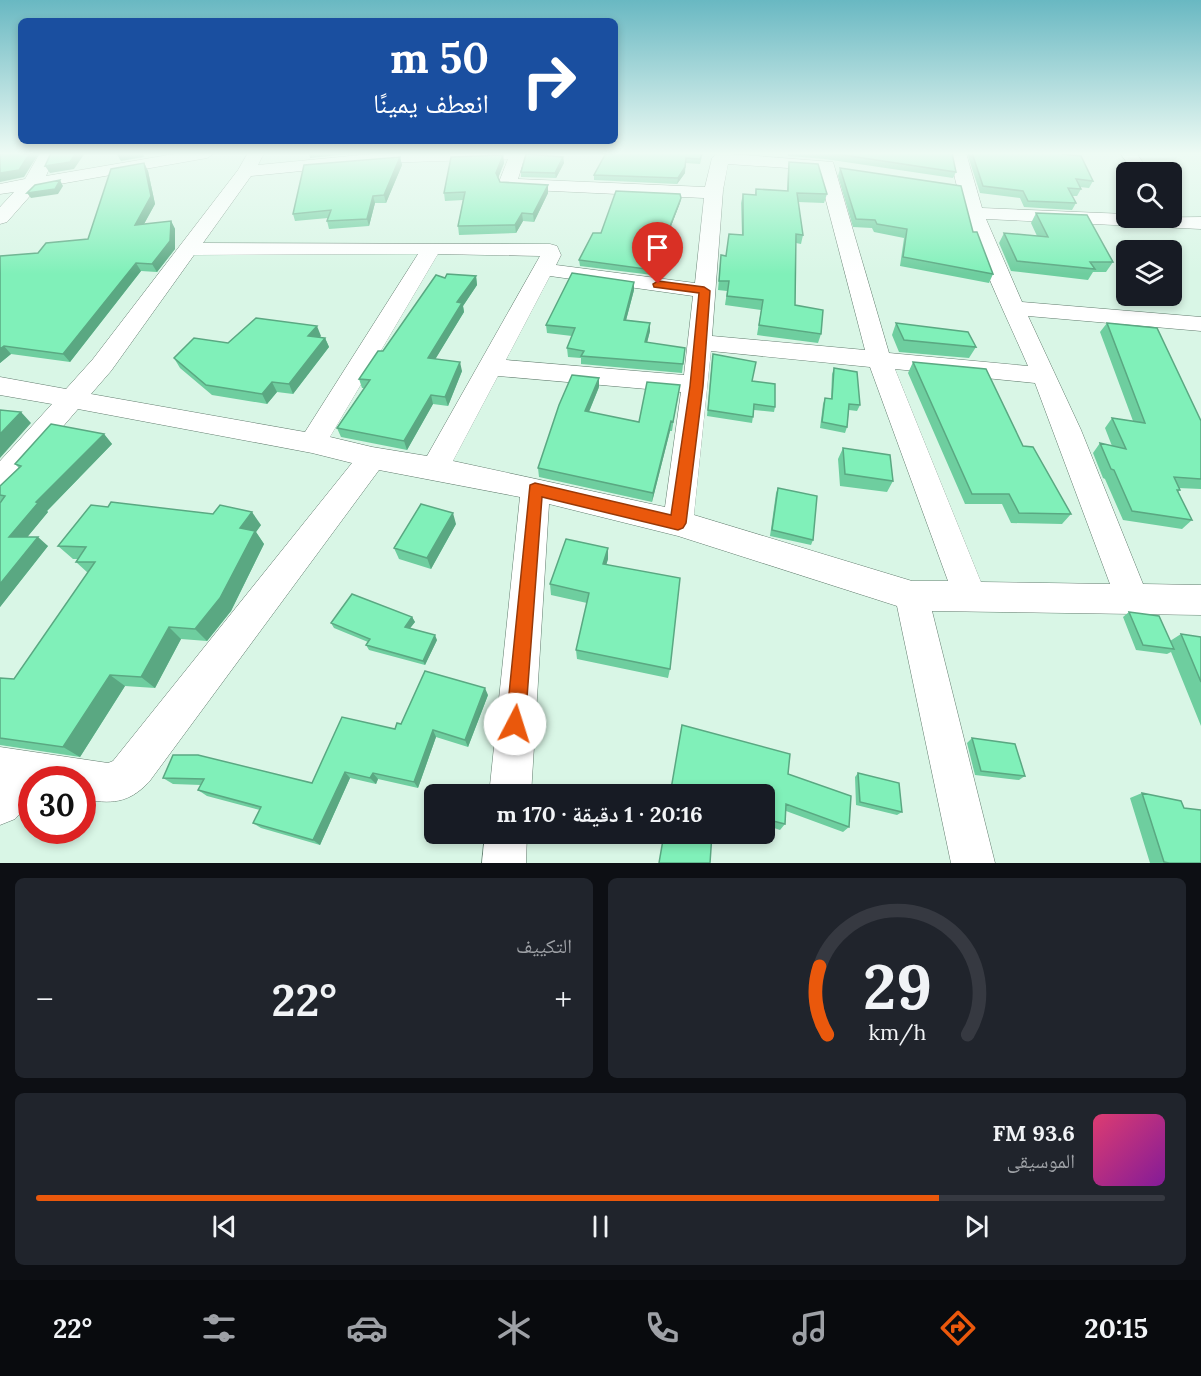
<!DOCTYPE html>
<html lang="ar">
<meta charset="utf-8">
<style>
:root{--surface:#171b24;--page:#20242c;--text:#f1f3f6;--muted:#9ea1a6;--line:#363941;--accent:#ea580c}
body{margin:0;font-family:Lora,"Noto Naskh Arabic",serif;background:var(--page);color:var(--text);direction:rtl;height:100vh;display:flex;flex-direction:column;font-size:22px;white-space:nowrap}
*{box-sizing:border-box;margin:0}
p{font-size:20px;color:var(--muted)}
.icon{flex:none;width:33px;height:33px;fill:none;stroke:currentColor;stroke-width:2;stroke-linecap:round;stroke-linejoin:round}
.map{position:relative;height:863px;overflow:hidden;direction:ltr}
.details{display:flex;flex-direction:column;gap:15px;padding:15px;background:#0d0f14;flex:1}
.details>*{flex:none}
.hud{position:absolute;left:18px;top:18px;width:600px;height:126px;border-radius:9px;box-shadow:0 3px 9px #0003;direction:rtl;background:#1a4fa0;color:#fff;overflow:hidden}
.buttons{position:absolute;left:1116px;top:162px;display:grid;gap:12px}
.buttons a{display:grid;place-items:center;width:66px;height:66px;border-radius:9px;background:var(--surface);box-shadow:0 3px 9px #0003;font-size:30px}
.speed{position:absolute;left:18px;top:766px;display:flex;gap:12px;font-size:30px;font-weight:700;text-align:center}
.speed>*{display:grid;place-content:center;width:78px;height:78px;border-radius:50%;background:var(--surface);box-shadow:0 3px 9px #0003;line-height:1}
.speed .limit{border:9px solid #d22;background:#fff;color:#111}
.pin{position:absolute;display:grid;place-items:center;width:51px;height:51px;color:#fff;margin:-62px -26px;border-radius:50% 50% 50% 0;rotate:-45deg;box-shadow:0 0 6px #0007}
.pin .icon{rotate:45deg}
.me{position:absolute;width:66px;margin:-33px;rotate:5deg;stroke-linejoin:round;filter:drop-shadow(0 0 4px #0008)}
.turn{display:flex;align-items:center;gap:21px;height:126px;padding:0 30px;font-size:27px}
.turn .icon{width:78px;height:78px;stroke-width:2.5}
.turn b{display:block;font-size:42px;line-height:51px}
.big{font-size:45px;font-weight:800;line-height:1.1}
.details .tile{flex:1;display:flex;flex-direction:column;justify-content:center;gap:9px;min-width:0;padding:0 21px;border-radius:9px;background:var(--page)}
.details .dial{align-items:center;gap:0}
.dial svg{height:156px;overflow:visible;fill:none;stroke:var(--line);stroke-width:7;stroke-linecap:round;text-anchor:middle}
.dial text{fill:var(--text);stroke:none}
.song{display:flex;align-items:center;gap:18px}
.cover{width:72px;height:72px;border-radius:9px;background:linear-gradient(135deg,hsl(340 70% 55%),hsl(290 70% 35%))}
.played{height:6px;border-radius:3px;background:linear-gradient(90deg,var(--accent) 80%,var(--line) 80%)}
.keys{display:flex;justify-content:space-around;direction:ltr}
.heat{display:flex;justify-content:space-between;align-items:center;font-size:33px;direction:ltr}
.details .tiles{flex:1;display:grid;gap:15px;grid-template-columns:1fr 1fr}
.tile:last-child{grid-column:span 2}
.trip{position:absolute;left:424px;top:784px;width:351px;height:60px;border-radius:9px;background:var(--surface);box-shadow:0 3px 9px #0003;font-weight:800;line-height:60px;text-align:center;direction:rtl}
.tabs{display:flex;height:96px;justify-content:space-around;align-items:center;background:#090b0e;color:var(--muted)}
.tabs .icon{width:42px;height:42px}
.tabs .current{color:var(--accent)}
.tabs b{font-size:27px;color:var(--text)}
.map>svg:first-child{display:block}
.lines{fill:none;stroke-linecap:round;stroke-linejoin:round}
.street-casing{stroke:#627c6e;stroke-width:1}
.street{fill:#fff;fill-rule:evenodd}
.wall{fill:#6ece9f}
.shaded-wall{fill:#5aa882}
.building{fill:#80f0b9;stroke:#5aa882;stroke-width:1.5}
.route{fill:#ea580c;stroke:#983908;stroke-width:1.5}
</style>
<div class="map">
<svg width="1201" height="863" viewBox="0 0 1201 863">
<rect width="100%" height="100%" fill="#d9f6e6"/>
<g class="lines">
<g class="street-casing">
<path id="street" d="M40 153H56L46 176 180 153H215L207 158 37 188 7 222 0 224V207L14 192 0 194V184L25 179Z
M248 153H264L258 165 381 153H526L518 179 705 187 712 158 718 153 833 162 889 353 1028 366C998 297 962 228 950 153H966L982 208 1126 214V218L1201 217V229L986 219 1022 302 1201 317V331L1028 316 1081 430 1143 584 1201 585V615L932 611 995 863H951L897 606 678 536 549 504 531 795H489L520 497 379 470 149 782C128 804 111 804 82 799V780H32V800L15 819 0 825V747L108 763 113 761 352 463 312 453 78 409 10 488 0 491V461L52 404 0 395V377L66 389 93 359 238 170ZM508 159 499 182 503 188 509 189 704 198 695 283 556 265 561 255 557 246 550 244 203 243 251 176 381 163ZM728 164 818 170 865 350 712 336 723 190ZM418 254 305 432 91 394 111 371 194 255ZM438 254 540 256 427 456 372 447 330 437ZM550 276 693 296 684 375 506 360ZM711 351 870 367 948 581H912L694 515ZM895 369 1035 383 1110 584 981 582ZM498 376 681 392 665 507 453 461Z
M1120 153H1136L1150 172H1134Z
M485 834H527L526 863H482Z"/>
</g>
<use href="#street" class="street"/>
</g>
<path class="wall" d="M606 153H703L700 164 686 163 685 173 677 184 594 180V175Z
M788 153H952L956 172 953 178 825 159 788 156Z
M967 153H1061L1093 181 1089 188 1080 187 1081 189 1077 196H1072L1076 203 1072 210 1024 207 1020 198 980 193Z
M503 155 504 163 498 178 500 182 548 193 534 222 523 221 516 233 459 235 458 226 463 200 445 201 444 193Z
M400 157 402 165 386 203H375L369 226 329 229 327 221 328 218 295 221 293 214Z
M563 157 564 163 556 178 521 177V172Z
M789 162 827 194 824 203 798 202 803 235 801 244 796 243 795 305 821 334 818 343 757 335 761 310 725 305 727 291 718 290 721 255 726 256 742 235 741 203 743 194 755 195 756 189 787 191 788 170Z
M144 163 148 171 155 204 144 224 171 221 175 229V249L157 272 141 271 70 362 11 354 0 363V256L38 253 88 239Z
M840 168 973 232 993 274 989 283 900 266 904 238 874 232 872 228 853 227 838 176Z
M681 198 680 203 652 275 580 266 579 260 601 233Z
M1036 213 1113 262 1106 272H1093L1088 280 1011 271 999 243 1004 233 1037 236 1031 223Z
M476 276 477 285 463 306 464 312 435 359 462 371 448 406 433 404 407 450 341 437 337 428 364 388H362L359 379 445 278Z
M634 290 626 320 650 323V331L647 343 685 348 682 373 581 364V358L568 357 567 348 572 336 547 333 546 325Z
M896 323 976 347 969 358 899 352 892 335Z
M1107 323 1201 421V489L1178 488 1180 490 1178 492 1192 520 1182 529 1123 520 1105 479 1103 478 1093 453 1100 443 1112 446 1105 428 1112 418 1133 421 1100 332Z
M321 336 319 337 325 338 329 347 293 394 277 392 267 404 212 395 180 368 174 358 228 343Z
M712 360 752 381 775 407 774 412 754 410 752 423 707 416Z
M913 362 1023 446 1071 514 1062 524 1011 523 1002 504H965L908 373Z
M834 368 860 405 857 411 849 410 847 427 845 433 820 428 823 404 825 398H831L832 374Z
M599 387 589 412 639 422 678 394 672 431H670L652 502 539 477 538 468Z
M104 434 112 444 47 511 48 512 27 537 48 546 0 607V486L19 468 15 464Z
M843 448 893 481 887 492 840 486 838 459Z
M778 488 813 540 811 545 770 536 776 493Z
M456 524 431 569 399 559 394 548Z
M261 525 256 532 264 544 231 611 207 641 181 639 155 688 125 686 80 757 0 745V746V678L14 679 88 573 76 562 78 559H73L58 546Z
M608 548V559L606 565 670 669 668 678 577 659 576 650 587 603 551 595 550 584Z
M1129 612 1170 641 1181 634 1201 637V726L1171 652 1167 654 1136 650 1123 617Z
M412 617 415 622 410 628 437 640 425 665 369 650 366 645 368 642 334 628 331 623Z
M488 695 468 747 436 737 418 788 378 779 376 784 350 778 320 845 261 828 253 823 260 810 207 796 198 790 201 785 173 784 163 778 173 755 312 783 395 729 401 724Z
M682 725 788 774 849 827 843 832 786 811 785 824 780 830 765 825V795H670Z
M972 738 1025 776 1019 780 975 775 967 743Z
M858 773 902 812 897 815 856 805 855 777Z
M1142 793 1184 808 1201 863H1150L1130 798Z"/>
<path class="shaded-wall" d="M30 153H39L24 177 0 182V173Z
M76 153H85L74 169 50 173 45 166Z
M116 153H143L144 157 121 161Z
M309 153H360L310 158Z
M503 155 504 163 497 181 496 173Z
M400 157 402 165 386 203 384 195Z
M563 157 564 163 556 178 555 173Z
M144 163 148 171 155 204 139 233 135 225Z
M685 167V173L677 184 678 178Z
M60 180 63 186 58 194 31 198 27 193Z
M548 185V193L534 222 533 214Z
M373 196 375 203 369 226 367 219Z
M681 198 680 203 652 275 653 270Z
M522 213 523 221 516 233 515 225Z
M171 221 175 229V249L157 272 152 264Z
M136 263 141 271 70 362 63 354Z
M476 276 477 285 463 306 464 312 430 368 428 358 457 302Z
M634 282V290L624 328V320Z
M650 323V331L645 350V342Z
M317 326 321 336 312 346 308 336Z
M325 338 329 347 293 394 289 384Z
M4 346 11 354 0 363V349Z
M460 362 462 371 448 406 445 397Z
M599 378V387L585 421V411Z
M272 382 277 392 267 404 262 394Z
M431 395 433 404 407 450 404 441Z
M21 412 31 423 0 458V434Z
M671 421 670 431 652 502 653 493Z
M104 434 112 444 47 511 48 512 20 546 9 537 36 502Z
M252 512 261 525 256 532 264 544 231 611 207 641 195 629 240 528Z
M453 513 456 524 431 569 427 558Z
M38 537 48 546 0 607V584Z
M608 548V559L603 575V564Z
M412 617 415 622 407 632 405 627Z
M169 627 181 639 155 688 141 677Z
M435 635 437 640 425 665 423 661Z
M110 675 125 686 80 757 63 747Z
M485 688 488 695 468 747 465 740Z
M433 730 436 737 418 788 414 782Z
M345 772 350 778 320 845 313 840Z
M373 773 378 779 376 784 370 778Z"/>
<path class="building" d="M0 153H30L19 170 0 173Z
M51 153H76L70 162 45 166Z
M606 153H702L700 159 686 158 685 167 678 178 594 175Z
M830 153H952L956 172Z
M972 153H1061L1062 154 1081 156 1093 181 1076 179 1081 189 1068 188 1076 203 1028 201 1023 191 983 186Z
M526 154 563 157 555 173 521 172Z
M503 155 496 173 500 182 548 185 533 214 522 213 515 225 458 226 465 192 444 193 451 157Z
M400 157 384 195 373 196 367 219 327 221 331 210 293 214 304 165Z
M789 162 818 164 827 194 797 193 803 235 796 234 795 305 823 310 821 334 759 325 763 300 727 296 729 281H719L721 255 726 256 729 234 743 235V194L756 195V189L788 191Z
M144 163 151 196 135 225 171 221 170 241 152 264 136 263 63 354 4 346 0 349V256L38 253 46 243 88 239 111 169Z
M840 168 961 186 973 232H977L993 274 903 257 907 229 877 224 875 220 856 219Z
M60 180 55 189 27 193 35 185Z
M616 191 680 194 681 198 653 270 579 260 593 233H601Z
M1036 213 1087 215 1113 262H1090L1095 269 1017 261 1004 233 1048 237Z
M572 273 634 282 624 320 650 323 645 342 685 348 683 364 581 356 584 351 567 348 575 328 546 325Z
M447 274 476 276 457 302 462 303 428 358 460 362 445 397 431 395 404 441 337 428 370 380 359 379 378 351H383L436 275 445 278Z
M256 318 317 326 308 336 325 338 289 384 272 382 262 394 206 385 174 358 194 338 228 343Z
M896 323 968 332 976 347 904 340Z
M1107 323 1157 328 1201 421V479L1174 477 1180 490H1177L1192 520 1132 511 1114 470 1111 469 1100 443 1126 449 1112 418 1145 423Z
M713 354 756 362 752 381 775 384V407L754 404 753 417 708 410Z
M913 362 986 369 1023 446 1033 447 1071 514 1019 513 1009 494H972Z
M834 368 857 372 860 405 849 404 847 427 822 422 825 398 832 399Z
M572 375 599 378 585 411 639 422 647 382 680 385 673 422 671 421 653 493 538 468 559 405Z
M0 410 21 412 0 434Z
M51 424 104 434 36 502 38 503 9 537H38L0 584V503L5 496 0 495V486L21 466 15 464Z
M843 448 890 455 893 481 845 474Z
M778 488 817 496 813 540 772 530Z
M111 502 213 514 220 505 252 512 240 528 255 531 220 598 195 629 169 627 141 677 110 675 63 747 0 738V678L14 679 95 562H76L86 547 58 546 91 505 108 507Z
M421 504 453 513 427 558 394 548Z
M566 539 608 548 603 564 680 578 670 669 576 650 589 593 550 584Z
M352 594 412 617 405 627 435 635 423 661 366 645 370 639 331 623Z
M1129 612 1159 616 1174 649 1143 645Z
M1181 634 1201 637V682Z
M425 671 485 688 465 740 433 730 414 782 373 773 370 778 345 772 313 840 253 823 261 807 198 790 204 779 163 778 173 755H198L312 783 342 717 395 729 397 723 401 724Z
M682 725 790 754 788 774 851 796 849 827 786 804 785 824 765 819V795H670Z
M972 738 1015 744 1025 776 981 771Z
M858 773 899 783 902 812 860 802Z
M477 787 476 795H435V824H430L435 788Z
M1142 793 1181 801 1184 808 1201 810V863H1169L1164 862Z
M664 834H712L710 863H659Z"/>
<linearGradient id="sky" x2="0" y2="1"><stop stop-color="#69b8c2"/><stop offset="0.56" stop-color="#eefbf4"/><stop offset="1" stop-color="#eefbf4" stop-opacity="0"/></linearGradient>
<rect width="1201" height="274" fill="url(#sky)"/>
<path class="route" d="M658 281 704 287 710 291 703 386 686 523 683 528 678 530 542 497 525 724 522 731 515 734 509 731 506 724 530 485 535 483 671 515 690 386 699 293 654 287 653 284Z"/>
</svg>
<div class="buttons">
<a><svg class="icon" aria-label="search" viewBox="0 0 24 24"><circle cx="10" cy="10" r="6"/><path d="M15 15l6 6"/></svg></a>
<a><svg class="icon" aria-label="layers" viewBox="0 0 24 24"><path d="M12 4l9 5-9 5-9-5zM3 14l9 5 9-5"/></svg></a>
</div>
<div class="speed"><div class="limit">30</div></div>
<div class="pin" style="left:658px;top:284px;background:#d93025"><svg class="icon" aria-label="arrive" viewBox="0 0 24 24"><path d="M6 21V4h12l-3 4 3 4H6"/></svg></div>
<svg class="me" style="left:515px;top:724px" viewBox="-20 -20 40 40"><circle r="19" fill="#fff"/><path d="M0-13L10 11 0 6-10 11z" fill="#ea580c"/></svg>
<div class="trip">20:16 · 1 دقيقة · 170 m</div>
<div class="hud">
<div class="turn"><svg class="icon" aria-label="right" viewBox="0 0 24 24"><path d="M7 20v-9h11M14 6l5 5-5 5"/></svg><div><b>50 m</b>انعطف يمينًا</div></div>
</div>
</div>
<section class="details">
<div class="tiles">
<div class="tile dial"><svg viewBox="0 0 100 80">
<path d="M14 69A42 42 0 1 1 86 69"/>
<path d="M14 69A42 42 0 0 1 10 34" stroke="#ea580c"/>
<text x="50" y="56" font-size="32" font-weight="700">29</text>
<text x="50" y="72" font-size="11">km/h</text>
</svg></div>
<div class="tile"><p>التكييف</p>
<div class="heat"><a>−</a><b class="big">22°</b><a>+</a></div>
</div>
<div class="tile">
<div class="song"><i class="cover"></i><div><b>93.6 FM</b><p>الموسيقى</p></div></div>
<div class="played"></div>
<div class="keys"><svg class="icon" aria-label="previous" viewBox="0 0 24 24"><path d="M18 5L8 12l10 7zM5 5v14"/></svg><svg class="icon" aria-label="pause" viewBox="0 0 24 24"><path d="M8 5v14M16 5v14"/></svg><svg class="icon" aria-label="next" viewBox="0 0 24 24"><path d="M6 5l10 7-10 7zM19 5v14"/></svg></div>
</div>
</div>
</section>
<nav class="tabs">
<b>20:15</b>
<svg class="icon current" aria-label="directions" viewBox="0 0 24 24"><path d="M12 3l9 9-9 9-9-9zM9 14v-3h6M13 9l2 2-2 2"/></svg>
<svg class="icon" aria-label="music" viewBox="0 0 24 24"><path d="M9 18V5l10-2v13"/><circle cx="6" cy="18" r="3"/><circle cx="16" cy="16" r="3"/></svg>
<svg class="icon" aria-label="phone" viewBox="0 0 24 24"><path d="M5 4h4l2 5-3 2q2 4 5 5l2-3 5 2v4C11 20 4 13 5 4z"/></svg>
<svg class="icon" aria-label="climate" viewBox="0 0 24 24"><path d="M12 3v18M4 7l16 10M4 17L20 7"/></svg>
<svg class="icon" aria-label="car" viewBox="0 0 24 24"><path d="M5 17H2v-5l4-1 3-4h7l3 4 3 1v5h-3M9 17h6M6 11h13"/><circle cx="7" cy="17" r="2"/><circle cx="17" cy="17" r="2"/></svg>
<svg class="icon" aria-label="filters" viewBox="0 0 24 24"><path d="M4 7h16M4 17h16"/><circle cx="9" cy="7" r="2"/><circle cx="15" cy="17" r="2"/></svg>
<b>22°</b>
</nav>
